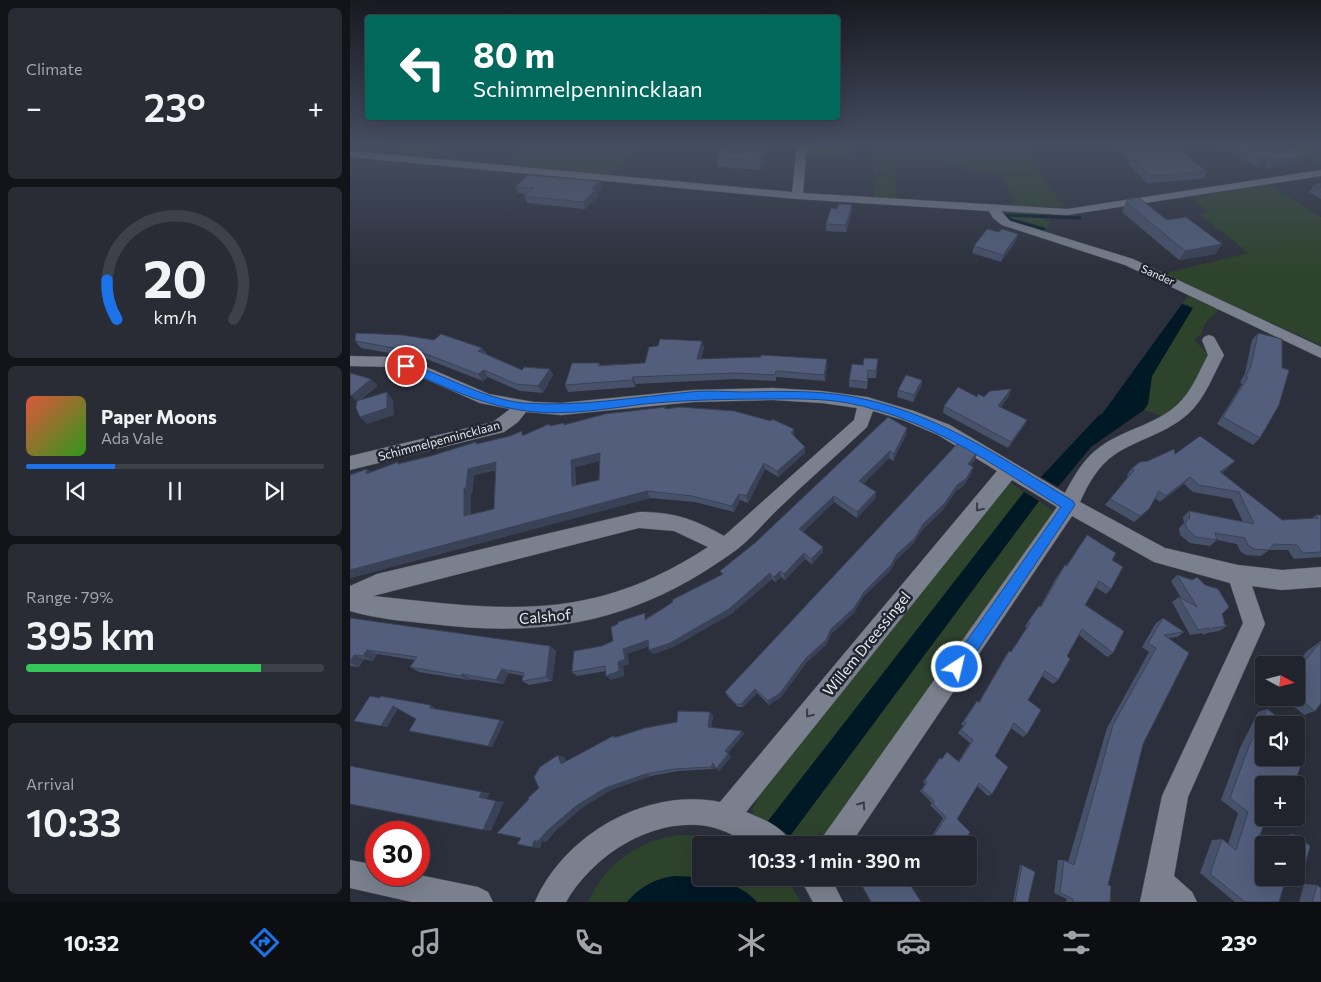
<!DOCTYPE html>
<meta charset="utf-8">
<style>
:root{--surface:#21242d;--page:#292c35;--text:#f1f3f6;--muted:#a2a4aa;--line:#3e4149;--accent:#1a73e8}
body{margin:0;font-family:Commissioner,sans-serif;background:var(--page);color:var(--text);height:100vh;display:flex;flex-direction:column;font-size:19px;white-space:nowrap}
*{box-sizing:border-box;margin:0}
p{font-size:16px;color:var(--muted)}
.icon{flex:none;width:28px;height:28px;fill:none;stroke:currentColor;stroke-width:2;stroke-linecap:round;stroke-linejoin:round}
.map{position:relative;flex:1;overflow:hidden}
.details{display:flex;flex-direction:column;gap:8px;padding:8px;background:#121419;width:350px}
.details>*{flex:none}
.top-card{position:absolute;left:15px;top:15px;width:475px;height:105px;border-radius:5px;box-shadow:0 5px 20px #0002,0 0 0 1px var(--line);background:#00695c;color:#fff;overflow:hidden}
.needle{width:32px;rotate:97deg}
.fabs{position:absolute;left:905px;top:656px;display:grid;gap:10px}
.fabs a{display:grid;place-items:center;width:50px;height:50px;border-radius:5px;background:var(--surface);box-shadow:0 5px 20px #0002,0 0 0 1px var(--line);font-size:25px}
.speed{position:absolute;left:15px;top:821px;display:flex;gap:10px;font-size:25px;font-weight:700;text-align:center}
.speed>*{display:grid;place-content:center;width:65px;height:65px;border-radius:50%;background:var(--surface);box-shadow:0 5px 20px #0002,0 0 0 1px var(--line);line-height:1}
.speed .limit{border:8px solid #d22;background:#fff;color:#111}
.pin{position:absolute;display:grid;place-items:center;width:42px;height:42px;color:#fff;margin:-21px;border:2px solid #fff;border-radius:50%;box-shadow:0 1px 5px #0007}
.me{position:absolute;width:55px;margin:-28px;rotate:35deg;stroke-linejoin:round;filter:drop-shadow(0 0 4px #0008)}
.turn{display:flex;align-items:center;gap:18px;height:105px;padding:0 25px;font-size:22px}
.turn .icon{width:65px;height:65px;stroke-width:2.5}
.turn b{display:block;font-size:35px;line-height:42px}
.big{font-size:38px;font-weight:600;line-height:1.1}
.details .tile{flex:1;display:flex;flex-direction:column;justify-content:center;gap:8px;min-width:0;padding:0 18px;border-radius:8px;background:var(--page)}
.details .dial{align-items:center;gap:0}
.dial svg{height:130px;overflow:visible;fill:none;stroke:var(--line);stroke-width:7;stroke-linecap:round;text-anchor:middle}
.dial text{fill:var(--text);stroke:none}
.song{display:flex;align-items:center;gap:15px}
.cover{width:60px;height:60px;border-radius:8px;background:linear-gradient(135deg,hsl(10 70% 55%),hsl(110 70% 35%))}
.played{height:5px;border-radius:2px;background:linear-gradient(90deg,var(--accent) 30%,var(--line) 30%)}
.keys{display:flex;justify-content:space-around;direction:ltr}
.heat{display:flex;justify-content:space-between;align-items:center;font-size:28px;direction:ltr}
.charge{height:8px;border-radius:4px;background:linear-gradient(90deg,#34c759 79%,var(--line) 0)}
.trip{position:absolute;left:342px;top:836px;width:285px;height:50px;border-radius:5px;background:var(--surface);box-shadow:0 5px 20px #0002,0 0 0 1px var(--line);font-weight:600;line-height:50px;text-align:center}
.tabs{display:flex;height:80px;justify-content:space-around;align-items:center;background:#0d0e12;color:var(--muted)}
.tabs .icon{width:35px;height:35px}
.tabs .selected{color:var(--accent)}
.tabs b{font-size:22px;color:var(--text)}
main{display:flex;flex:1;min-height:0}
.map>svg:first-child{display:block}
.green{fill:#2e432b}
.water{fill:#011825}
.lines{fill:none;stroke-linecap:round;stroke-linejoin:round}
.stream{stroke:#011825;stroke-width:3}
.minor-casing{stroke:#4b4e58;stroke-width:1}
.minor{fill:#7a808d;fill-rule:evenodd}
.wall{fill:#47516a;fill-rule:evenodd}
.shaded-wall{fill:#394256}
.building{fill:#525e7b;stroke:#394256;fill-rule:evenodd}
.oneway{stroke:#383c48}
.route{fill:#1a73e8;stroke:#114b97}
.labels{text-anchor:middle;stroke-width:5;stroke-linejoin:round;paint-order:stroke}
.far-street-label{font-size:11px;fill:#e6e9f0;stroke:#222631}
.street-label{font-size:12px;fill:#e6e9f0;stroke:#222631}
.near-street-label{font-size:15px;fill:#e6e9f0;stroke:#222631}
</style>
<main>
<section class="details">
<div class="tile"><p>Climate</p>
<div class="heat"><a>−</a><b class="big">23°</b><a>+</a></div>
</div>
<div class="tile dial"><svg viewBox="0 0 100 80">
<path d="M14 69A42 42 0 1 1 86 69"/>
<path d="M14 69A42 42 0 0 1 8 45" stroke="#1a73e8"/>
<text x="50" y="56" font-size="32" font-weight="700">20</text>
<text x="50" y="72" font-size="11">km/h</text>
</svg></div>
<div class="tile">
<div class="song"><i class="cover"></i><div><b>Paper Moons</b><p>Ada Vale</p></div></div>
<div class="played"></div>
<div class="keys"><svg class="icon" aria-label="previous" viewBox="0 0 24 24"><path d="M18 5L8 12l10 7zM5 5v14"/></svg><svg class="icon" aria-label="pause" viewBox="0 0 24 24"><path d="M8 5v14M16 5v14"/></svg><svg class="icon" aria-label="next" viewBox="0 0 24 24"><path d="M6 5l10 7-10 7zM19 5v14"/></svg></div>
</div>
<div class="tile"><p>Range · 79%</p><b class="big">395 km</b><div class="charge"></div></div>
<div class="tile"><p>Arrival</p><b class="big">10:33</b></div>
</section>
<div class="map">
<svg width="971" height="902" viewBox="0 0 971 902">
<rect width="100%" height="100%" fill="#2c303c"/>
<path class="green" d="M60 145H93L75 157 49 155Z
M180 145H290L262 175 163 165Z
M456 145H501V158L455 156Z
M523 145H692L674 148 713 207 665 206 652 173 616 172 614 163 545 161 546 199 524 198Z
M934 145H971V166Z
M920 185 971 217V345L812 274 899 253 849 214 859 212 841 198Z
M657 212 690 213 692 220 702 221 700 222 695 233 660 222 652 215Z
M838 296 869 310C861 317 852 324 852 335L845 338 846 342 858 354C851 381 834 401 812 416L794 410 798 404 802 376 842 308 839 305 832 304Z
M658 482H661L662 484 674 492 418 821 404 816 402 809 407 801 403 796Z
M689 501 705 513 476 836 470 832 462 845H449L440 836Z
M329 835C353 836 375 837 397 845H351V877C318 876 300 876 277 902H238C255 864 289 840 329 835Z
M356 878H436L451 902H407L397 892Z"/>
<path class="water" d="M832 304 843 308 802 376 798 404 794 410 741 447 708 487 691 477 749 415 752 414Z
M674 492 689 501 440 836 418 821Z
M324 876C355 877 384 878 407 902H277C290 887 304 879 324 876Z"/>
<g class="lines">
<path class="stream" d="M694 229 659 219 656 215 730 218"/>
<g class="minor-casing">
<path id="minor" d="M447 145H457L453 193 717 209 971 170V176L717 215 651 211 660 221 783 259 971 347V358L775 265 652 225 643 218 639 211 447 199 0 157V151L442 192Z
M859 335 864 337 874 355C863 375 855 399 838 414 816 434 787 439 764 455 748 466 738 484 730 502L815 548 888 565 932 570 971 567V587L932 590 902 586 915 624 838 797 824 876 842 892 847 902H790L812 796 893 623 880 583 804 562 722 516 500 845H470L474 835 707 507 662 480 396 812C413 819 434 827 442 845 431 845 414 848 403 844 386 838 377 830 357 826 302 817 243 855 216 902H185C214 834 298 787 370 802L647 471 588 435 553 420 523 411 517 427C486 456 455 483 425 512 411 526 398 542 382 553 285 622 199 638 82 624 54 621 27 619 0 611V586L27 574 289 512C321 511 347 520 374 536L504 420 507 408 472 403 423 400 343 402 211 415 176 412 168 422 154 432 0 470V456L143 422 160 409 130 403 64 374 43 367 0 366V356L44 357 74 366 139 394 184 402 211 403 343 390 423 388 472 391 517 397 564 411 600 425 715 493C724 476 734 458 750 447 774 429 806 425 828 404 842 391 849 372 858 355L852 340 854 337ZM289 528 324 531 358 547C240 624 155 610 23 596Z
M0 860 26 865V875H69L128 887 138 892 143 902H62L0 888Z
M450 878H481L493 902H463Z"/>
</g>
<use href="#minor" class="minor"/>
</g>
<path class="wall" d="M373 145H419L420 148 410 170 368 167 366 158Z
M766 145H825L857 172 853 179 797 183 778 164 779 160Z
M868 145H941L952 163 919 169 914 166 906 167Z
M971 183V199L959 192 965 184Z
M165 187H252L246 193 248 196 235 209 177 203 174 196 177 194 168 193Z
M776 202 817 220 866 254 829 260 772 212Z
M487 209 502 212 496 232 476 231V224Z
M666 241 651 262 622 253 624 246Z
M908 333 910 438 903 445 867 424 892 384 890 383 895 373 902 340Z
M5 341 132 348 137 354 172 370 200 369 203 375 193 393 170 391 138 377 133 381 74 358 73 359 11 348Z
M352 341 354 348 351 359 477 365 475 381 426 377V381L385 379 286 384 285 387 218 392 215 385 249 363 250 365 295 363 308 346Z
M528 359 526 378H518L517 389 499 387V380L513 365Z
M572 380 571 387 563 402 547 397 548 390Z
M661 389 659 396 651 407 677 420 674 426 658 448 593 413 594 406 627 397H634Z
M316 409 444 435 455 453 428 477 415 469 398 503 390 500 384 512 345 502 300 498 0 578V476L21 472 50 463 81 456 126 442 128 444 174 435 200 426 214 423 215 424ZM250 461 249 480 226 485 225 467ZM146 470 144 509 121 515V494H122L124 475Z
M556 435 543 461 539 458 513 484 526 492 525 499 507 518 484 502 453 532 473 547V552L462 564 455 559 435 580 431 577 425 582 422 579 381 614 323 647 303 654 299 650V646L277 654 279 664 273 666 274 676 261 680 256 676V671L227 676 222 672 252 646 263 641 298 617 372 575 370 571Z
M627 453 625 460 620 466 623 467 621 474 614 485 605 492 593 510 572 530 563 544 546 560 540 571 513 597 504 613 481 634 476 645 457 662 431 697 419 705 407 693 393 707H388L377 696 375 692Z
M825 454 878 468 872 473 932 520 961 519 966 515H971V557L944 559 938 550H919L911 556 896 555 890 551 887 544 867 540 860 546 840 543 830 535 829 528 834 523 833 517 839 511 893 522 882 499 843 492 834 484 810 502 805 498 793 515 784 522 755 505 778 477 777 475 781 469 798 461Z
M737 535 762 560 761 589 756 594 745 587 735 605 763 653 757 657 729 635 717 656 708 680 703 684 692 676 678 700 677 734 673 737 661 728 645 756 642 794 638 796 627 786 607 819 613 845H583L579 841 593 818 580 805 582 803 570 791 575 784 573 782 588 760 590 758 592 759 597 752 608 762 620 743 608 733 613 726 611 724 624 705 627 701 628 702 630 700 656 655 659 651 661 652 677 628 675 626 685 611 689 606 690 607 706 578 715 565 716 566Z
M827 575 872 614 874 624 877 626 869 631 857 633 853 635 852 633 840 635 822 602 829 597 831 598 821 581Z
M0 618 206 650 202 681 179 685 172 681 174 676 159 673 153 684 120 679 119 680 69 672 60 667 65 660 27 654 23 661 14 659 9 667 0 666Z
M813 618 834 632 827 637 818 638 758 885 760 902H716L717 899 704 893 708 860H714L718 862 757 728 799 652 792 647 806 623Z
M971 641V703L965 711 954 715 934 698H946V665L957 651Z
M30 698 80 705 84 707V709L150 720 154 722 142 747 59 731 66 719 48 708 37 727 4 721Z
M917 709 914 785 908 841 929 902H885L850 873 862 840 872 839 878 844 888 813 871 800 890 748 908 712Z
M363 715 361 728 392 731 394 734 378 753 381 757 369 771 365 767 364 769 328 771 301 776 261 790 233 807 206 830 196 842 192 841 190 848 182 847 171 838 189 788 214 757 216 762 263 736 265 737Z
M944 834 960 846 952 877H946V845H935L938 835Z
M670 865H672L678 902H663Z
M954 884 967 885 971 902H949Z"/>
<path class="shaded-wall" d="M416 145H419L420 148 410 170 409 161Z
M958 155 952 163 919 169 925 160Z
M919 157 914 166 906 167 911 158Z
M250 181 252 187 246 193 248 196 235 209 233 202 241 189Z
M502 205V212L496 232V225Z
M668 234 666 241 651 262 653 255Z
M872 244 866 254 829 260 835 251Z
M352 341 354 348 349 366 347 359Z
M132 348 137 354 128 351Z
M68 351 74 358 73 359 67 352Z
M477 359V365L475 381 474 375Z
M200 369 203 375 193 393 188 386Z
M134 370 138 377 133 381 128 374Z
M283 377 286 384 285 387 282 380Z
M21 379 28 386 8 402 1 396Z
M572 380 571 387 563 402 564 395Z
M661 389 659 396 646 412 648 406Z
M37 392 43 400 44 415 17 424 10 417Z
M677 420 674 426 658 448 661 442Z
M557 428 556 435 543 461 544 454Z
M444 429V435L441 439V433Z
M455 447V453L428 477 427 471Z
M540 451 539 458 509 488V481Z
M250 453 254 460 225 467 226 492 222 486 221 460Z
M627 453 625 460 616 471 618 464Z
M885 461 878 468 864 478 870 472Z
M146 462 151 468 124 475 122 494H121V522L114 516V488L118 469Z
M414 463 415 469 398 503 396 496Z
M623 467 621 474 614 485 605 492 593 510 572 530 563 544 546 560 540 571 513 597 504 613 481 634 476 645 457 662 431 697 419 705 418 701Z
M17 469 25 475 16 474Z
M840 477 834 484 810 502 816 496Z
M297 491 300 498 0 578V570Z
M526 492 525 499 507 518V512Z
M389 494 390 500 384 512 382 506Z
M484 496V502L450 535 449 529Z
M799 509 793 515 784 522 790 516Z
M473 547V552L462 564 461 559Z
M454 553 455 559 435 580 434 574Z
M430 571 431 577 425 582 424 577Z
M420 573 422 579 381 614 323 647 303 654 299 650Z
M298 640 302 645 277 654 279 664 273 666 274 676 261 680 256 676 268 662 273 649Z
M200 646 206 650 202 681 196 677Z
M17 650 27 654 23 661 13 656Z
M4 655 14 659 9 667 0 663V662Z
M152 669 159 673 153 684 146 680Z
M112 674 120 679 119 680 111 676Z
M405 689 407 693 393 707 391 704Z
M80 705 84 707V710L80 708Z
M43 706 48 708 37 727 31 726Z
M360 712 363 715 361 731 358 727Z
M150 720 154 722 142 747 138 746Z
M392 731 394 734 378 753 375 751Z
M378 754 381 757 369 771 366 769Z
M208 755 214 757 218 767 211 764Z
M363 763 366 766 364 769 361 767Z
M296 774 301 776 261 790 233 807 206 830 196 842 192 841 190 848 182 847 184 841 226 806 255 788Z
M132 792 140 793 137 799 129 797Z
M146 801 154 802 141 831 133 830Z"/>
<path class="building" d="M373 145H416L409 161 366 158Z
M774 145H825L857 172 800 176 781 157H785Z
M887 145H941L958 155 925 160 919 157 911 158Z
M178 175 250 181 241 189 245 190 233 202 174 196 184 188 165 187Z
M971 183V187L965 184Z
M788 197 817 220 836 217 872 244 835 251 776 202 779 199Z
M489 204 502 205 496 225 476 224 481 208 487 209Z
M637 229 649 232 652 229 668 234 653 255 624 246Z
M6 333 52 335 84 340 91 334 132 348 128 351 172 370 174 367 200 369 188 386 166 384 134 370 128 374 68 351 67 352 5 341Z
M908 333 932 339V368L939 370 929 405 910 438 873 417 898 377 896 376 901 366Z
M310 339 352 341 347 359 411 357V355L477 359 474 375 426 371 425 375 384 373 283 377 282 380 215 385 222 363H249L248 366 295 363 299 347 308 346Z
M514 358 528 359 526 371 518 370 517 382 499 380 502 364 513 365Z
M0 373 21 379 1 396 0 393Z
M556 375 572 380 564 395 548 390Z
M608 387 627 397 628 394 634 397 640 391 661 389 648 406 677 420 661 442 594 406Z
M37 392V408L10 417 6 408 7 401Z
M315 407V409L330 407 384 411 421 421 422 419 444 429 441 433 455 447 427 471 414 463 396 496 389 494 382 506 342 496 297 491 0 570V475L17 469 16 474 48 462V464L81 456 126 442V444L160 436 172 431V436L199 424 200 426 214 423V425L255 414ZM250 453 249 480 222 486 221 460ZM146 462 144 509 114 516V488H116L118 469Z
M538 417 557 428 544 454 540 451 509 481 526 492 507 512 484 496 449 529 473 547 461 559 454 553 434 574 430 571 424 577 420 573 379 609 320 643 299 650 298 640 273 649 275 659 268 662 269 671 256 676 255 666 222 672 224 651 252 646 263 641 261 627 268 624V622L295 613V620L323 602 322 600 373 574 370 571 406 542Z
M850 436 885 461 870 472 932 520 968 518 966 515H971V552L953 553 947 545 924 544 919 550 904 549 898 545 895 538 865 533 867 540 846 537 837 529 835 522 840 518 839 511 904 524 889 492 849 485 840 477 816 496 809 491 799 509 790 516 760 499 784 470 781 469 790 462 798 461 824 449 825 454Z
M609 442 627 453 618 464 623 467 616 479 607 485 595 503 573 524 565 538 547 554 541 565 514 592 504 608 481 629 476 640 456 658 430 693 418 701 405 689 391 704H386L375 692Z
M737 535 766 553 762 560 773 567 761 589 749 581 735 605 774 631 763 653 732 629 717 656 720 659 708 680 695 671 678 700 691 710 677 734 664 723 645 756 658 767 642 794 629 783 607 819 620 832 613 845H586L581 840 596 817 583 804 584 801 572 790 577 782 575 780 590 758 592 759 597 752 609 762 623 740 611 730 616 723 614 721 627 701 629 703 633 696 659 651 661 652 680 623 678 622 689 606 691 607 715 565 717 566Z
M827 575 842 580 847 577 855 585 868 589 879 607 872 614 875 624 873 623 877 626 862 628 860 630 859 628 848 630 829 597 847 607Z
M0 618 200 646 196 677 172 681 174 673 152 669 146 680 112 674 111 676 60 667 67 657 17 650 13 656 4 655 0 662Z
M813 618 834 632 814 635 839 653 793 744 758 885 761 886 760 902H723V899L710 893 714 860 724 865 763 725 806 648 798 643Z
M971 643V703L965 711 946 696V672L967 646Z
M20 696 30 698V696L80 705V708L150 720 138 746 59 731 66 719 43 706 31 726 4 721Z
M917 709 939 725H914V758L946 757 952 762 944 785H914V818H916L908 841 911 849 914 851V878H936L929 902H895L860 874 872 839 886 850 898 812 880 798 899 746Z
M328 711 360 712 358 727 392 731 375 751 378 754 366 769 363 763 361 767 324 769 296 774 255 788 226 806 199 829 188 841H184L182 847 167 844 171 838 147 833 179 799 178 798 189 788 184 777 190 767 208 755 211 764 263 736 264 738 295 728 327 722Z
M946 730 952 735 946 749Z
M0 766 132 792 129 797 146 801 133 830 0 804Z
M944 834 960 846 952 877 946 873V845H941Z
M672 865 685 872 678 902H665Z
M512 878H556L571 902H521L510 882Z
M967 885 971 888V902H962Z"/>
<defs><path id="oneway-chevron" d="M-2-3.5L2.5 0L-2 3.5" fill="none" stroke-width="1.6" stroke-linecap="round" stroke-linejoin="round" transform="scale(1.25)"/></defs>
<g class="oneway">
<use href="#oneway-chevron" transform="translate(629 508) rotate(129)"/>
<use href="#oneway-chevron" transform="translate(459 714) rotate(129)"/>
<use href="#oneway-chevron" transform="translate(512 805) rotate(-55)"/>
</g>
<linearGradient id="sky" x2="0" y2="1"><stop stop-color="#181a21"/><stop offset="0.53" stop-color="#454e61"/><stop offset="1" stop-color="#454e61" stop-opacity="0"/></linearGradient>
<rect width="971" height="272" fill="url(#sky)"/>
<path class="route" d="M56 363C96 375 132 399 174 403 230 407 285 397 340 392 359 390 378 392 397 392 437 391 478 390 518 400 595 418 656 461 723 501L725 505 613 672 607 674 602 672 600 667 602 662 711 507C641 464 581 419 498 403 471 398 443 399 415 399 375 399 335 400 294 404 254 409 211 417 170 410 129 404 91 385 53 369V364Z"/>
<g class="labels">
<g class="far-street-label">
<text transform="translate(808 275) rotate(24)" y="4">Sander</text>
</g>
<g class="street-label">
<text transform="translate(89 441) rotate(-15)" y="4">Schimmelpennincklaan</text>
</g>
<g class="near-street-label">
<text transform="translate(195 617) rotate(-5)" y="5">Calshof</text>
<text transform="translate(517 644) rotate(-51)" y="5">Willem Dreessingel</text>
</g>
</g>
</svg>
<div class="fabs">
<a><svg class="needle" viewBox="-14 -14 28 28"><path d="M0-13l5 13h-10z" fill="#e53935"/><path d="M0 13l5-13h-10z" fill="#a2a4aa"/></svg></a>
<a><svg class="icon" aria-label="sound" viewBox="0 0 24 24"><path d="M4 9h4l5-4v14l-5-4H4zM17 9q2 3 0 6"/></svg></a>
<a>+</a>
<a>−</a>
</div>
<div class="speed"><div class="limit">30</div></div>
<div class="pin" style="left:56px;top:366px;background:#d93025"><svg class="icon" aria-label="arrive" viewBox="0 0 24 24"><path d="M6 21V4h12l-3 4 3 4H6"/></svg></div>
<svg class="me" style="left:607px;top:667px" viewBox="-20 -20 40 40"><circle r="17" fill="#1a73e8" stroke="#fff" stroke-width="3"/><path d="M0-11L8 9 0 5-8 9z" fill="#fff"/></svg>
<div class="trip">10:33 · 1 min · 390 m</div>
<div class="top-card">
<div class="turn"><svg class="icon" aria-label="left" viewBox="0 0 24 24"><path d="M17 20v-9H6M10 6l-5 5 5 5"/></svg><div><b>80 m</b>Schimmelpennincklaan</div></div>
</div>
</div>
</main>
<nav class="tabs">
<b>10:32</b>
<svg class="icon selected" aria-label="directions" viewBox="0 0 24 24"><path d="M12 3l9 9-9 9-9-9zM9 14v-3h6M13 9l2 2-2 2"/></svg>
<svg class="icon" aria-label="music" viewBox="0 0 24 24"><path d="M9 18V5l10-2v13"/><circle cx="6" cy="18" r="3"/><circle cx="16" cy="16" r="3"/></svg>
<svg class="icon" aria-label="phone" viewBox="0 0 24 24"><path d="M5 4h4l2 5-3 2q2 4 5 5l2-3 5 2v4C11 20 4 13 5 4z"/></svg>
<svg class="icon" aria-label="climate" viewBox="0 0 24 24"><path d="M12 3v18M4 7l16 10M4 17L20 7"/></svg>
<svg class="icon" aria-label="car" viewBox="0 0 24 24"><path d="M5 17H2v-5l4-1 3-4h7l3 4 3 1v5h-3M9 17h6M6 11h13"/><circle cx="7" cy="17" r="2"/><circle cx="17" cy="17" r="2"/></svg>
<svg class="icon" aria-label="filters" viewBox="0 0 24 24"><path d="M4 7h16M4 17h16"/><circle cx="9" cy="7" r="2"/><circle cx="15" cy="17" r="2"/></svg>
<b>23°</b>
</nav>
